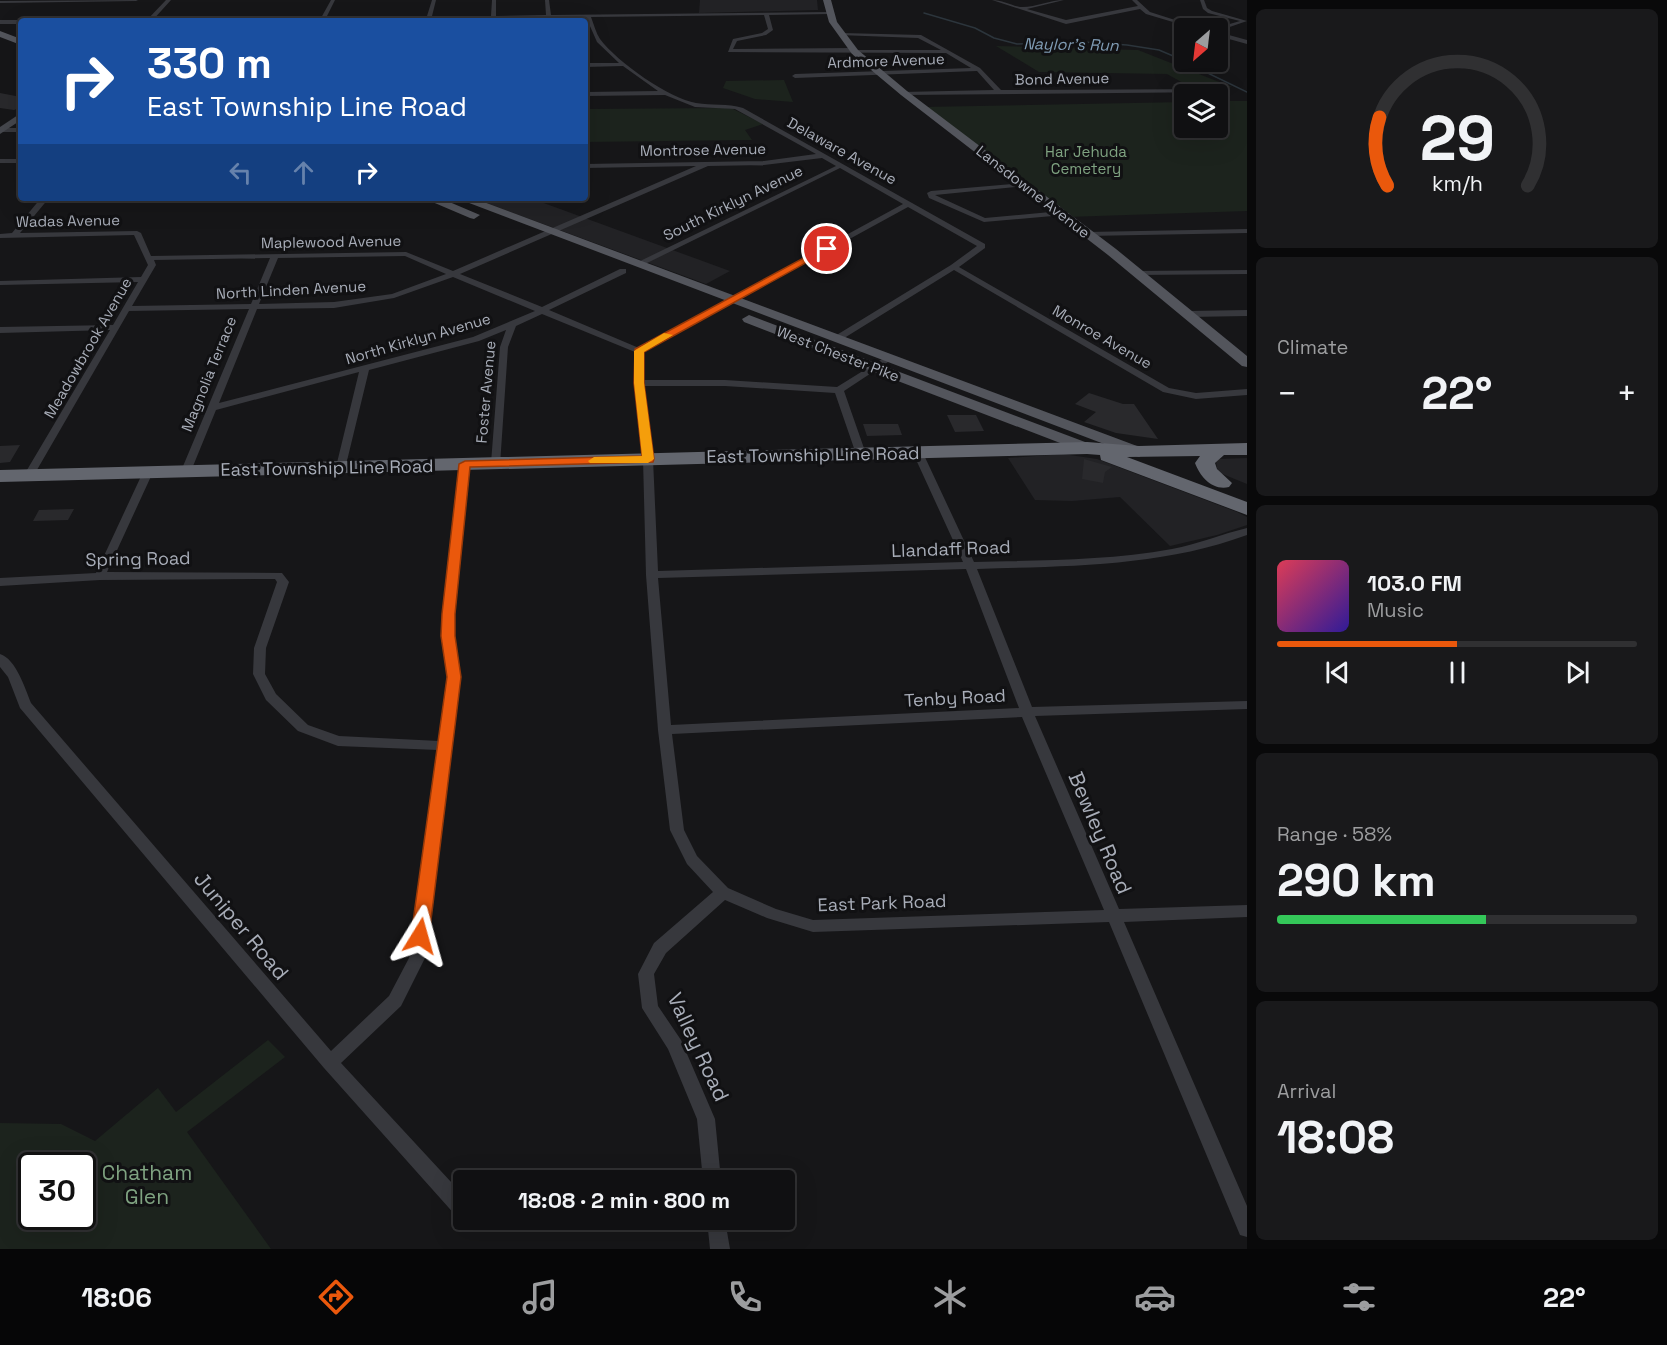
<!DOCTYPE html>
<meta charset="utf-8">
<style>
:root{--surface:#101012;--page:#19191b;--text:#f1f3f6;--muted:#9c9d9f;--line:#303032;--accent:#ea580c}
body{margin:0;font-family:"Space Grotesk",sans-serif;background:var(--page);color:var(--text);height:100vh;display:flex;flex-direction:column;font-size:22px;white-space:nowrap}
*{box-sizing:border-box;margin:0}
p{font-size:20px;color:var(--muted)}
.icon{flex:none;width:33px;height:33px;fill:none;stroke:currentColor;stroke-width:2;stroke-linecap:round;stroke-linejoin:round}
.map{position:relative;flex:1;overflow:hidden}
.details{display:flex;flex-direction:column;gap:9px;padding:9px;background:#09090a;width:420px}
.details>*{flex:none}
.top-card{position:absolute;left:18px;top:18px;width:570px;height:183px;border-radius:6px;box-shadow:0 6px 24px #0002,0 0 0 2px var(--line);background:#1a4fa0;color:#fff;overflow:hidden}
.needle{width:39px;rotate:208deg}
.controls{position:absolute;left:1174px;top:18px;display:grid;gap:12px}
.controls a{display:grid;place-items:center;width:54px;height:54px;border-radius:6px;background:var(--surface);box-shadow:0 6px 24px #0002,0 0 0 2px var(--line);font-size:30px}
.speed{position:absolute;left:18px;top:1152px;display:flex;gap:12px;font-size:30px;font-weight:700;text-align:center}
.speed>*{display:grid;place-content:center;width:78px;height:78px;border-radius:50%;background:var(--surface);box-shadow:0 6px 24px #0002,0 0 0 2px var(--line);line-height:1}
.speed .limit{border:3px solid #111;border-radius:9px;background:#fff;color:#111}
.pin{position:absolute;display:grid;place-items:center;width:51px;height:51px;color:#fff;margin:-26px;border:3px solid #fff;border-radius:50%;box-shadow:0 2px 6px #0007}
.me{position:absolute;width:66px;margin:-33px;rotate:8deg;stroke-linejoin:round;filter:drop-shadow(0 0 4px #0008)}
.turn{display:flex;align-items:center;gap:21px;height:126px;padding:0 30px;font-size:27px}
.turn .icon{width:78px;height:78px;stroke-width:2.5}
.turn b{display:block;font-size:42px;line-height:51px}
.lanes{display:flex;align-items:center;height:57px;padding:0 30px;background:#0003;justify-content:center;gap:30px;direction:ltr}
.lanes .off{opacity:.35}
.big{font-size:45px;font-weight:800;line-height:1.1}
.details .card{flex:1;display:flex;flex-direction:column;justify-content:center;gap:9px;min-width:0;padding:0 21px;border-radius:9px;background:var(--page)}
.details .dial{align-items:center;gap:0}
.dial svg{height:156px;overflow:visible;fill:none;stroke:var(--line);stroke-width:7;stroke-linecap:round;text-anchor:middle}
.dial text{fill:var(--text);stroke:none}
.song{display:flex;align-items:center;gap:18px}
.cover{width:72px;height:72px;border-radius:9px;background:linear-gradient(135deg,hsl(350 70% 55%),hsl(250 70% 35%))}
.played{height:6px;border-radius:3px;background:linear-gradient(90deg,var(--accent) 50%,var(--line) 50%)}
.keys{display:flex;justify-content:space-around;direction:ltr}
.heat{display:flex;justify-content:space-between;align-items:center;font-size:33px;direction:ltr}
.charge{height:9px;border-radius:4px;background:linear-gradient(90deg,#34c759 58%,var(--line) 0)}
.trip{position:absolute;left:453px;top:1170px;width:342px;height:60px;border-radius:6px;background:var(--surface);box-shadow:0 6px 24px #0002,0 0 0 2px var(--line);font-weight:800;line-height:60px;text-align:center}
.tabs{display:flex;height:96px;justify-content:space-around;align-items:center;background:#060607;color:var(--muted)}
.tabs .icon{width:42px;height:42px}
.tabs .selected{color:var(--accent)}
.tabs b{font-size:27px;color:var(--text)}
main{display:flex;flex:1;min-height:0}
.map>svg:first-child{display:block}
.built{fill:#222225}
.green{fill:#1c231d;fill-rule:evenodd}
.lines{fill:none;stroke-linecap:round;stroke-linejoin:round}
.stream{stroke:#2c353c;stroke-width:1.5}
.building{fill:#29292c}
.street{fill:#37383d;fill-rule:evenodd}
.secondary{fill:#45474d;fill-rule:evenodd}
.primary{fill:#53555c;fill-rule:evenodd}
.highway{fill:#63666e;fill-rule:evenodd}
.route{fill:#ea580c;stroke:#983908;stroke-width:1.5}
.slow{fill:#f59e0b}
.labels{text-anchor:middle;stroke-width:6;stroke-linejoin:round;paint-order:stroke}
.far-street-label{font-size:15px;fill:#a8adb8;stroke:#111113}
.far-park-label{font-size:15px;fill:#7fa381;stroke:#111113}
.far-water-label{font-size:16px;font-style:italic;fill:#7f9bb3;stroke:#111113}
.street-label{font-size:18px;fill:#a8adb8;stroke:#111113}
.near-street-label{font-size:21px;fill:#a8adb8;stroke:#111113}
.near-park-label{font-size:21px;fill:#7fa381;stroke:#111113}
</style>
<main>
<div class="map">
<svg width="1247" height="1249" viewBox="0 0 1247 1249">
<rect width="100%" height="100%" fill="#161618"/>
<path class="built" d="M700 0H817L818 10 699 13Z
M473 198H530L730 271 706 284Z
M1063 454 1097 459 1237 512 1247 517V525L1217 535 1170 546 1120 497 1072 501 1035 500 1008 458Z
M1247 458V484L1220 473 1217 468 1216 462 1219 459Z"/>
<path class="green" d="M996 46 1138 50 1232 87 1194 89 1167 74 1039 72Z
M784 80 793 102 755 99 723 88 726 81Z
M1218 101H1247V211L1067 217 923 107 1185 102V128H1218Z
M725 108 733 109 763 124 745 130 752 140 585 142V109Z
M268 1040 285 1057 187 1132 271 1249H0V1123L61 1124 95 1141 158 1088 176 1112ZM32 1166H82V1216H32Z"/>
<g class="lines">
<path class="stream" d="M924 13 975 28 994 38 1017 44 1083 42 1127 45 1159 50 1185 61
M1185 62 1247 92"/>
</g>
<path class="building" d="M0 93 21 97V107L14 110 0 108Z
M1089 393 1123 404H1134L1158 439 1116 433 1084 422 1096 412 1075 404Z
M947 415H976L984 431 955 432Z
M863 424H898L902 435 867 436Z
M20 445 10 462 0 463V446Z
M1084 459 1112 467 1105 472 1103 483 1082 479Z
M74 509 68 520 33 521 39 510Z"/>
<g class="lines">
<path class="street" d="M138 0 136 1 0 3V1Z
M166 0H171L152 21H146Z
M331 0H335L326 18 427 16 432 0H436L432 16H491L492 0H496V16L546 15 545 0H549L551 15 829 12 831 14 769 15 773 30 766 35 737 41 733 49 853 48 855 50H941L918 38 839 35 842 33 921 35 980 68 1001 90 1222 89 1220 92 904 95 902 92 994 90 977 71 795 78 792 76 795 74 971 68 946 53 728 52 733 39 762 33 768 29 764 15 591 17C594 25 596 33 600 39 617 62 670 99 696 103 712 106 727 103 743 108L985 244V248L959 267 1169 388 1196 393 1247 389V395L1196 399 1163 392 954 270 841 340H835V336L951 265 977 246 908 207 643 352 644 380H725L837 387 887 356H893L894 358 844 391 866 454 861 457 856 454 835 393 725 386H644L653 459 658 571 963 562 913 453 918 450 923 453 974 562C1040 560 1106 561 1172 549 1198 544 1222 534 1247 528V535C1160 567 1068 566 977 569L1032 707 1247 701V709L1035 716 1119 909 1247 905V917L1124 922 1247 1206V1237L1240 1235 1109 922 813 932 767 918 725 900 666 953 654 974 658 1006 681 1040 715 1119 721 1180H703L697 1119 668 1049 642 1008 638 974 654 943 713 892 687 864 670 830 658 730 646 575 643 459 634 383 635 352 542 314 516 326 508 347 500 465H492L491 463 500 347 506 330 479 341 369 370 345 469 341 470 336 467 359 372 216 410 191 471 186 474 181 471 249 309 129 311 34 475 33 477H25L24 475 110 330 0 333V327L113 325 138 282 0 285V281L141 277 148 265 134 235 0 238V234L12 233 41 198H49L20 233 137 231 141 233 151 256 406 252 453 271 696 166 585 168V164L764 161 816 154 735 109 695 107 665 95 585 96V92L658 91 623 66 585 67V63H619L597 42 586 17 175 21 321 18ZM822 158 836 166 634 264 641 266 840 168 903 204 639 348 549 310 626 273V269H620L542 307 460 274 708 166 764 165ZM405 256 446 274 392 294 334 302 259 304 278 258ZM270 258 251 304 132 306 156 265 154 260ZM453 277 535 311 473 337 219 403 257 309 334 308 394 298ZM966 569 1019 708 671 725 658 578ZM1022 717 1104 910 813 920 776 909 728 888 697 856 684 830 672 734Z
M992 0C1002 0 1010 5 1020 7 1034 8 1050 0 1064 0L1027 9 1066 20 1138 6 1132 0H1137L1150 12 1200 28H1193L1146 14 1140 9 1066 24Z
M1200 0H1204L1207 8 1212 11 1247 21 1218 31 1216 28 1240 21 1208 13 1203 9Z
M0 20H21L23 21 21 24H0Z
M1218 32 1247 40V44L1218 36Z
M0 128H21V132H1Z
M0 159H21V163H0Z
M1024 183 1027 185 1026 186 935 195 985 218 1061 211H1064V215L984 222 929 198 927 193 931 191Z
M477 198H488L473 204 469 202Z
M1247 229V233L1087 236 1083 234 1087 232Z
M1247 270V274L1136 275 1132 273 1136 271Z
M1247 310V316L1189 317 1185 314 1189 311Z
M465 461 470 464 455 614 454 636 460 677 425 958 401 1006 341 1063 464 1196V1219L457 1217 324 1068 20 708 8 677 0 667V654C16 659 25 688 31 703L331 1051 389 996 409 958 438 750 338 746 298 731 266 700 253 674 254 648 277 582 275 579 100 580 0 586V578L96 573 143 472 148 469 152 470 153 472 107 572 282 573 289 582 266 648 265 674 276 694 308 725 339 736 439 741 448 677 442 636 443 614 460 464Z
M707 1220H725L730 1249H710Z"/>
<path class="secondary" d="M21 113V120L0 134V127Z"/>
<path class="primary" d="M823 0H831L837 22 858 50 907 91 1116 249 1247 356V367L1242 366 1108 255 901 95 852 54 829 22Z
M0 31 21 39V45L0 37Z
M423 198H440L480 215 474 219 470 218Z
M456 198H473L1145 449 1147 452 1139 457 1133 455Z
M749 315 1093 445 1095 448 1093 451H1081L744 322 742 319Z"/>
<path class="highway" d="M1087 442 1139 446 1247 443V455H1224L1215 463 1217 469 1232 483 1229 487C1213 491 1200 477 1195 463L1200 456 1127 457 1247 502V515L1101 460 1100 455 1087 454 0 482V470Z"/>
</g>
<path class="route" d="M824 247 831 249 644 352V383L654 459 653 462 470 467 455 614V636L461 677 429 936 426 942 420 944 413 942 411 936 447 677 441 636 442 614 459 464 465 461 642 456 634 383 635 349Z"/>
<path class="slow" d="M664 333 673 335 644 352V383L654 459 648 463H590L588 461 594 457 642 456 634 383V351Z"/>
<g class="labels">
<g class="far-street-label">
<text transform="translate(886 61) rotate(-2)" y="5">Ardmore Avenue</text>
<text transform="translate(1062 79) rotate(-1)" y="5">Bond Avenue</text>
<text transform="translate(703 150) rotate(-1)" y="5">Montrose Avenue</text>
<text transform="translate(842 151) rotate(29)" y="5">Delaware Avenue</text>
<text transform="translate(1033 192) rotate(38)" y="5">Lansdowne Avenue</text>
<text transform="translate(733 203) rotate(-26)" y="5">South Kirklyn Avenue</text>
<text transform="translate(68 221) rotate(-1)" y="5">Wadas Avenue</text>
<text transform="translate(331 242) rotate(-1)" y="5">Maplewood Avenue</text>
<text transform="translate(291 290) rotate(-3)" y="5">North Linden Avenue</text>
<text transform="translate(1102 337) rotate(30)" y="5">Monroe Avenue</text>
<text transform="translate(418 339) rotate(-16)" y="5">North Kirklyn Avenue</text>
<text transform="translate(88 348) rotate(-60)" y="5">Meadowbrook Avenue</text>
<text transform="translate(838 354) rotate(21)" y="5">West Chester Pike</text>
<text transform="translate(209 374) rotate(-68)" y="5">Magnolia Terrace</text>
<text transform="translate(486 392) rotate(-85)" y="5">Foster Avenue</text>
</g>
<g class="far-park-label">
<text x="1086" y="157">Har Jehuda<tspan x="1086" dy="17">Cemetery</tspan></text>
</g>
<g class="far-water-label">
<text transform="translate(1071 44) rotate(1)" y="6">Naylor's Run</text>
</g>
<g class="street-label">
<text transform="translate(813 455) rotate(-1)" y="6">East Township Line Road</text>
<text transform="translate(327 468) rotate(-1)" y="6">East Township Line Road</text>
<text transform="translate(951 549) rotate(-2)" y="6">Llandaff Road</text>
<text transform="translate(138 559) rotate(-1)" y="6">Spring Road</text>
<text transform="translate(955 698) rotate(-3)" y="6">Tenby Road</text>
<text transform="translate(882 903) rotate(-2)" y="6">East Park Road</text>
</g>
<g class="near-street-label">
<text transform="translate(1100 833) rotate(67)" y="7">Bewley Road</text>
<text transform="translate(241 926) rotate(50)" y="7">Juniper Road</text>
<text transform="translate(698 1047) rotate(65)" y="7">Valley Road</text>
</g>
<g class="near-park-label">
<text x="147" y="1180">Chatham<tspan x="147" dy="24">Glen</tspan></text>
</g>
</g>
</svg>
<div class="controls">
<a><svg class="needle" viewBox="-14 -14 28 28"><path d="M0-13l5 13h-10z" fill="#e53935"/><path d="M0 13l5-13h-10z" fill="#9c9d9f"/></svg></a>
<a><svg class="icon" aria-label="layers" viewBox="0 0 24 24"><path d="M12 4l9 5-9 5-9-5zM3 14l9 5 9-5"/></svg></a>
</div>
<div class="speed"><div class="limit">30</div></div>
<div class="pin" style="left:827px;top:249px;background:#d93025"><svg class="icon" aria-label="arrive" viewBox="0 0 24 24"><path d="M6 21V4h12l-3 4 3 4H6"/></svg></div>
<svg class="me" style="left:420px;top:936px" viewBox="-20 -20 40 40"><path d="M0-17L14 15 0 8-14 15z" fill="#ea580c" stroke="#fff" stroke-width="4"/></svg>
<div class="trip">18:08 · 2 min · 800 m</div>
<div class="top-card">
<div class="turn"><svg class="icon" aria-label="right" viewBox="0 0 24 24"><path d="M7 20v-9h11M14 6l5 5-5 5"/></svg><div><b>330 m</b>East Township Line Road</div></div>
<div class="lanes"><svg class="icon off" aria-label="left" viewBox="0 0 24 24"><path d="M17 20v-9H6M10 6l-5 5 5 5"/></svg><svg class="icon off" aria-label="ahead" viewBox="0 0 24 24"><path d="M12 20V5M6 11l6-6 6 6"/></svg><svg class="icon" aria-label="right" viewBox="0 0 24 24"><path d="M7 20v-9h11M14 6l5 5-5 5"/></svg></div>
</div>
</div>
<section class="details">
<div class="card dial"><svg viewBox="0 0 100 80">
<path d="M14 69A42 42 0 1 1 86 69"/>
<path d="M14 69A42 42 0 0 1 10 34" stroke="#ea580c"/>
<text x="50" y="56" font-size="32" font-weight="700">29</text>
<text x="50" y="72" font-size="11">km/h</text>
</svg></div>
<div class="card"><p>Climate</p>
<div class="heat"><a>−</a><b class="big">22°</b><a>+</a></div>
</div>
<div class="card">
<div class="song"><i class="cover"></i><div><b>103.0 FM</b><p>Music</p></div></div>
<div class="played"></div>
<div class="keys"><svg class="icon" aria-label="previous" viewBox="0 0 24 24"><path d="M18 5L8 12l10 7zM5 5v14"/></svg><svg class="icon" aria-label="pause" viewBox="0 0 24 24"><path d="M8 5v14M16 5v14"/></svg><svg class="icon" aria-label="next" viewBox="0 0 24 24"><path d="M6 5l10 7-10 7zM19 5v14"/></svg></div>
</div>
<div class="card"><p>Range · 58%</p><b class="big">290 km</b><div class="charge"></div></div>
<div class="card"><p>Arrival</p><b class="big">18:08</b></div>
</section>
</main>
<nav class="tabs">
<b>18:06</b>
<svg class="icon selected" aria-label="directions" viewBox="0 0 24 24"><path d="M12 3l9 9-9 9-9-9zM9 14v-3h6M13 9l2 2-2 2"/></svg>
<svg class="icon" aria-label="music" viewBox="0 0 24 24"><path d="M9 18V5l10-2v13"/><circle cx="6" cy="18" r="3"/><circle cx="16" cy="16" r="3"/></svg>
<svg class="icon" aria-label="phone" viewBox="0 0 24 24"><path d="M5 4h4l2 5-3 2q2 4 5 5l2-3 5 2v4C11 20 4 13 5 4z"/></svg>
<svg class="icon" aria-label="climate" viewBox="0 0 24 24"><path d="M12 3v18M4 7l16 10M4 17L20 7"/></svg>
<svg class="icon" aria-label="car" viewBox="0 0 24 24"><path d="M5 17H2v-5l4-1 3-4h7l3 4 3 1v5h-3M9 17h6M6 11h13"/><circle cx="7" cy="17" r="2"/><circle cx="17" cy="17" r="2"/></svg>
<svg class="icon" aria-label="filters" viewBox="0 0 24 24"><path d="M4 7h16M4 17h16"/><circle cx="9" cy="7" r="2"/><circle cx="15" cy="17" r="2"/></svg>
<b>22°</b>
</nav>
